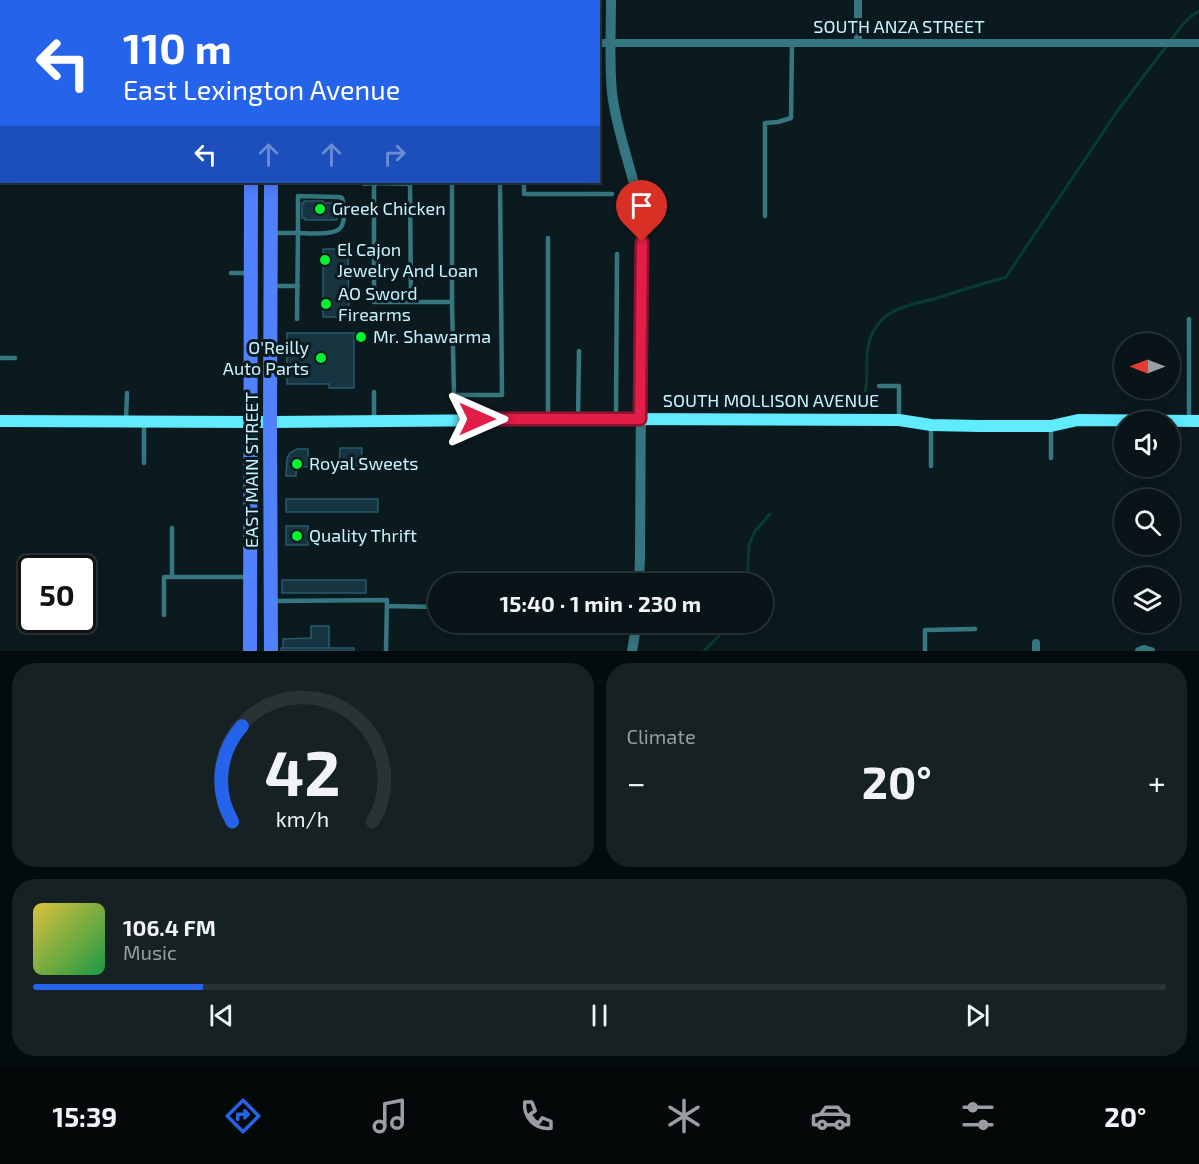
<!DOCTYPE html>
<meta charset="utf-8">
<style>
:root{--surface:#081417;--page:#162124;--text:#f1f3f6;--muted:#989ea1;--line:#293336;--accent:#2563eb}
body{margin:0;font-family:"Exo 2",sans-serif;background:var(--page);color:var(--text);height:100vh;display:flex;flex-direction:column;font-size:22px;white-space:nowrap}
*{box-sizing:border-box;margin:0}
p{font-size:20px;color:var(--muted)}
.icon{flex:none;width:33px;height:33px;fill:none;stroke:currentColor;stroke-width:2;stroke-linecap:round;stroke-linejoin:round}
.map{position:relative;height:651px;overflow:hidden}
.panel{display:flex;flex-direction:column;gap:12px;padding:12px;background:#040b0d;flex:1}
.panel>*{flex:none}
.banner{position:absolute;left:0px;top:0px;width:600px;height:183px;box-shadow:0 3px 15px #0003,0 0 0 2px var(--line);background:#2563eb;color:#fff;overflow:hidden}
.needle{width:39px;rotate:270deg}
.buttons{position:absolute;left:1114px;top:333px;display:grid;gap:12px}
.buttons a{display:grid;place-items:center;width:66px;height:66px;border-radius:50%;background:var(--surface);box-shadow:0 3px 15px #0003,0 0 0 2px var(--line);font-size:30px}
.speed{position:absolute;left:18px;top:555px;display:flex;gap:12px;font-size:30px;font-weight:700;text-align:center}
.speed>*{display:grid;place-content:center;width:78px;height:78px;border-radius:50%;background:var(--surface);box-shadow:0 3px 15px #0003,0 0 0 2px var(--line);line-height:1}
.speed .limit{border:3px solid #111;border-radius:9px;background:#fff;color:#111}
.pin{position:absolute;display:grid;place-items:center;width:51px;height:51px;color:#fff;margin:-62px -26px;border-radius:50% 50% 50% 0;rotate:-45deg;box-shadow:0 0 6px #0007}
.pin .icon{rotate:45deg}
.me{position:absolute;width:66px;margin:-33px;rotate:90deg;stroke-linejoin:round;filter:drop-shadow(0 0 4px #0008)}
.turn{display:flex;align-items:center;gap:21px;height:126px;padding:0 24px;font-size:27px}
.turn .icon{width:78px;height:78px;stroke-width:2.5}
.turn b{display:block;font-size:42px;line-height:51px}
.lanes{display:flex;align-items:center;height:57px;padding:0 24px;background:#0003;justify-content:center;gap:30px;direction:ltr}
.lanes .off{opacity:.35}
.big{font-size:45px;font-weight:700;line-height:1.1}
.panel .card{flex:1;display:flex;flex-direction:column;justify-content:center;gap:9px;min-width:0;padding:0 21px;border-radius:24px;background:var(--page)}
.panel .dial{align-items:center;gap:0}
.dial svg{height:156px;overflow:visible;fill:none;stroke:var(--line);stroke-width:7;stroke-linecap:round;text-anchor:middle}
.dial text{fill:var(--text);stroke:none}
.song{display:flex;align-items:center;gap:18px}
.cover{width:72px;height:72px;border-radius:9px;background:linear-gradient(135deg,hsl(50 70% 55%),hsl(140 70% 35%))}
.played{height:6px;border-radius:3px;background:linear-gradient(90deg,var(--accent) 15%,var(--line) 15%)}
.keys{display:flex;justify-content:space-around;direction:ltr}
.heat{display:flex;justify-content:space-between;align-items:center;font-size:33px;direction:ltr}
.panel .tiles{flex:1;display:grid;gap:12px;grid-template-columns:1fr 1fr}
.card:last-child{grid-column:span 2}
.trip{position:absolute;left:428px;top:573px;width:345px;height:60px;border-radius:30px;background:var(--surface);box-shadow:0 3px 15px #0003,0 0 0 2px var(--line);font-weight:700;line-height:60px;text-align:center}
.dock{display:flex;height:96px;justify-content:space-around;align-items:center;background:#030809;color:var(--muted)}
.dock .icon{width:42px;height:42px}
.dock .current{color:var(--accent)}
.dock b{font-size:27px;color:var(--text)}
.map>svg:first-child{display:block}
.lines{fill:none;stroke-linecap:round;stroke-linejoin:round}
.stream{stroke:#073c2e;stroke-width:3}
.building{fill:#173441;stroke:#28596d;stroke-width:1.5}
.service{stroke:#357680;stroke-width:4.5}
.minor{stroke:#357680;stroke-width:8}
.tertiary{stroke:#357680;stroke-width:10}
.secondary{stroke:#60ebff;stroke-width:12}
.primary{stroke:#5081ff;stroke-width:14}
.route-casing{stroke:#92132f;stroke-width:15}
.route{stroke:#e11d48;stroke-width:10}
.poi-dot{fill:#00f430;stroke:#0b1a1f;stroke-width:2}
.labels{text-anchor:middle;stroke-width:6;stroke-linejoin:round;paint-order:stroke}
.street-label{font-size:18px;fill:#c9f4ff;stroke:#0b1a1f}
.poi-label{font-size:18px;fill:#c9f4ff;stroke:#0b1a1f;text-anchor:start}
</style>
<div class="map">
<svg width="1199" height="651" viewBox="0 0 1199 651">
<rect width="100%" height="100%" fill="#0b1a1f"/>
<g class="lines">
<path class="stream" d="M862 403C871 383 863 360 870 339 873 330 879 322 886 316 900 306 918 303 934 299 958 291 982 284 1006 277L1118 110 1180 28 1189 18 1199 11
M747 584 749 545 755 531 770 514
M704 651 732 622"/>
</g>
<path class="building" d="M390 0H453V2H390Z
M304 201H323V203H339V216H337V220H305V218H302V203H304Z
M323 249H348L349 317H323Z
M287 333H354V388H329V384H287Z
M340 448H362L361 466H339Z
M297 449H308V467L296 466V476H286L287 458 290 453Z
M286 499H378V512H286Z
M286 526H308V545H286Z
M282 580H366V593H282Z
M311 626H329V648H283V639L311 638Z
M281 648H354V651H281Z"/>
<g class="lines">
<path class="service" d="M0 37H2
M364 182V184L374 183V302H452
M410 182 411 302
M452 182V302L454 395H502L500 182
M524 182V194H612
M374 183 410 184
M298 196 339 197 342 198C344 204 344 208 344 213 344 218 344 223 341 227 336 236 308 233 298 233Z
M765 216V123L778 122 791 118 792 43
M273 233H298L297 319
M548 238V419
M231 273H249
M274 286H298
M1189 319V421
M0 358H15
M879 386H899V420
M374 419V392
M578 419 579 351
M616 419 617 254
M126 420 127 393
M144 423V463
M931 427V466
M1051 458V428
M172 577V528
M273 601 387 600 386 651
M387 606 438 607
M164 615V577H249
M925 651V630L975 629"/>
<path class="minor" d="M858 0V43
M480 2V0
M598 43H1199
M1036 643V651
M1139 651 1144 649 1151 651"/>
<path class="tertiary" d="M611 0C611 30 609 62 612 93 617 136 635 176 642 219L640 556 639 584
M632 651 637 622"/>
<path class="secondary" d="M0 421 270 422 616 419 899 420 931 425 980 426H1051L1078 420 1199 421"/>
<path class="primary" d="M252 0V2
M272 0V2
M250 651 251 182
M271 651 270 422 271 182"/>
</g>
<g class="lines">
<g class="route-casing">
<path id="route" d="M477 419H640L642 242"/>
</g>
<use href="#route" class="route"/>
</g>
<g class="poi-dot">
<circle cx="320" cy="209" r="6"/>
<circle cx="325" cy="260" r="6"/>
<circle cx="326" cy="304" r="6"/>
<circle cx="361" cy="337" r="6"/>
<circle cx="321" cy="358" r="6"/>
<circle cx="297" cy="464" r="6"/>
<circle cx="297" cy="536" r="6"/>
</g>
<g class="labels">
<g class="street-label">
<text x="899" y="33">SOUTH ANZA STREET</text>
<text x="771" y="407">SOUTH MOLLISON AVENUE</text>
<text transform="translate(252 470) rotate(-90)" y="6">EAST MAIN STREET</text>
</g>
<g class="poi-label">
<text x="332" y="215">Greek Chicken</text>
<text x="337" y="256">El Cajon<tspan x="337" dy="21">Jewelry And Loan</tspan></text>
<text x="338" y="300">AO Sword<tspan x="338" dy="21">Firearms</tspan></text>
<text x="373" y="343">Mr. Shawarma</text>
<text x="309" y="354" text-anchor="end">O'Reilly<tspan x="309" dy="21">Auto Parts</tspan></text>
<text x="309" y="470">Royal Sweets</text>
<text x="309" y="542">Quality Thrift</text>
</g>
</g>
</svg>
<div class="buttons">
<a><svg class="needle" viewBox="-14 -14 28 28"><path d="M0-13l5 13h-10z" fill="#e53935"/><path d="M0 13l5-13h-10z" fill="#989ea1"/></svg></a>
<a><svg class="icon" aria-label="sound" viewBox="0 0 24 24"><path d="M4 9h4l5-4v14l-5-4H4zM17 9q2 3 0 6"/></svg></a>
<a><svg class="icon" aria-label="search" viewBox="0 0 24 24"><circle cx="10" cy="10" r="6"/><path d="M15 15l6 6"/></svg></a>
<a><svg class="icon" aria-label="layers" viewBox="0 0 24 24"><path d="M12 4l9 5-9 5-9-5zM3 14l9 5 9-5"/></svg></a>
</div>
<div class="speed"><div class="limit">50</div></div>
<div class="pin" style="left:642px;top:242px;background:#d93025"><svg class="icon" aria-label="arrive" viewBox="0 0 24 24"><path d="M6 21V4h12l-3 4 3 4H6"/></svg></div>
<svg class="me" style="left:477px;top:419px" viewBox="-20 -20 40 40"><path d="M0-17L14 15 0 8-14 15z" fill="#e11d48" stroke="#fff" stroke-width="4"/></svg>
<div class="trip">15:40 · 1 min · 230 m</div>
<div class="banner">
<div class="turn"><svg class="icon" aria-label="left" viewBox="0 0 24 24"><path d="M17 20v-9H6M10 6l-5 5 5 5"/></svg><div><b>110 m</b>East Lexington Avenue</div></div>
<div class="lanes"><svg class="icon" aria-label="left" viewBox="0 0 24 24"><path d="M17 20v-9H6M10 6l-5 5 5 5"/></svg><svg class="icon off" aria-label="ahead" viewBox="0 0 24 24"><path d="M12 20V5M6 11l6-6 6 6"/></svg><svg class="icon off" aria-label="ahead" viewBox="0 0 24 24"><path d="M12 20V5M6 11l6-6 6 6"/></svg><svg class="icon off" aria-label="right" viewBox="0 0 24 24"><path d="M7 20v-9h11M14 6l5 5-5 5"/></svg></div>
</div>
</div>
<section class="panel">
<div class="tiles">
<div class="card dial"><svg viewBox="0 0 100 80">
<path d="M14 69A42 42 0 1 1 86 69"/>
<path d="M14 69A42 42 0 0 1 19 20" stroke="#2563eb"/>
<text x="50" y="56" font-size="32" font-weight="700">42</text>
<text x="50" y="72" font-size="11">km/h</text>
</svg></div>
<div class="card"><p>Climate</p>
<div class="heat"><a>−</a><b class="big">20°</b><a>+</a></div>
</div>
<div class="card">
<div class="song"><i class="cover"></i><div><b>106.4 FM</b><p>Music</p></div></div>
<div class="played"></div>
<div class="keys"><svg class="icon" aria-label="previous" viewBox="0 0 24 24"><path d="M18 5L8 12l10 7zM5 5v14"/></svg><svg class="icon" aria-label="pause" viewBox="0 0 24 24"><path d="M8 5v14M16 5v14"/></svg><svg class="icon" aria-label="next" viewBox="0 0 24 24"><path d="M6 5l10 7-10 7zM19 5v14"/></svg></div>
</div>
</div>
</section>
<nav class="dock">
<b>15:39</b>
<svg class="icon current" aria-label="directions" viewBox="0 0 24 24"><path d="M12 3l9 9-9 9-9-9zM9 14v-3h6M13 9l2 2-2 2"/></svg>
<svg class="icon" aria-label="music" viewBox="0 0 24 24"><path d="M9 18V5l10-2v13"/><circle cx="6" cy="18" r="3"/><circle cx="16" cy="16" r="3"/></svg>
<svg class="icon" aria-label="phone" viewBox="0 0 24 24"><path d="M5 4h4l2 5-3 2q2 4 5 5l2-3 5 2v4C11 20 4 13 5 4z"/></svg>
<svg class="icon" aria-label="climate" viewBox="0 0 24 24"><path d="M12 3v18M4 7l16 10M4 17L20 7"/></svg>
<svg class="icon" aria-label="car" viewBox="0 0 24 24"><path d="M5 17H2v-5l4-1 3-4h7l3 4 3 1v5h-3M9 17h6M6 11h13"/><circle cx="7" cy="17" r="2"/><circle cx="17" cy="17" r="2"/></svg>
<svg class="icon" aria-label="filters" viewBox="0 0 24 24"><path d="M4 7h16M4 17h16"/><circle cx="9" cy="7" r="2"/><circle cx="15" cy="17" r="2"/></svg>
<b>20°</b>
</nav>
